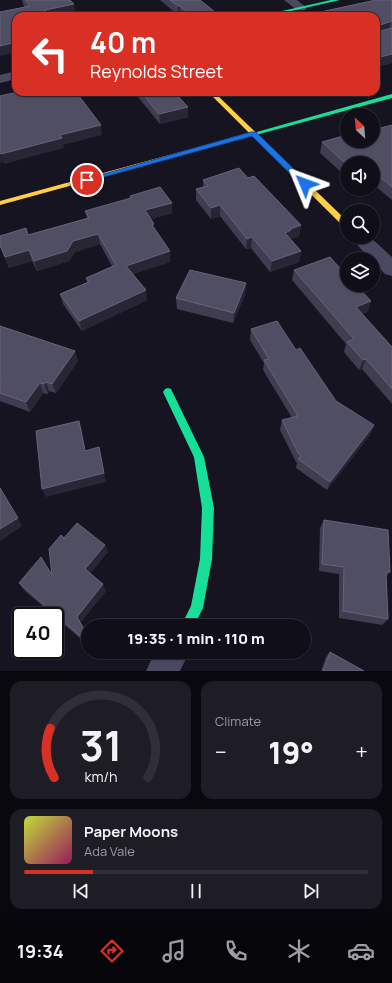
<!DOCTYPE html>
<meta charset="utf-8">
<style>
:root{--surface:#100f19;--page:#1e1d26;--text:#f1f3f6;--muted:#9c9ca2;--line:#302f38;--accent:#d93025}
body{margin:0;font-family:Manrope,sans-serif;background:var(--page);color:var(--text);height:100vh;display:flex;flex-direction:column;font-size:15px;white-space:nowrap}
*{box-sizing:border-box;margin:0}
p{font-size:13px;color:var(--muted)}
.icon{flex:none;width:22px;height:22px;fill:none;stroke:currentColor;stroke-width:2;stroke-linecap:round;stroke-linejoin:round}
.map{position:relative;height:671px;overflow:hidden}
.sheet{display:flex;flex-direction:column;gap:10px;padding:10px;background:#09080e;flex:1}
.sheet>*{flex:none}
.guide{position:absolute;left:12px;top:12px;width:368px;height:84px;border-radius:12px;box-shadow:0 1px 3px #0004,0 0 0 1px var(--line);background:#d93025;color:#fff;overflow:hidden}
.needle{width:26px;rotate:334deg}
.controls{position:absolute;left:340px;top:108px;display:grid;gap:8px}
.controls a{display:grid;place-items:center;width:40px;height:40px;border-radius:50%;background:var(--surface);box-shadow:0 1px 3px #0004,0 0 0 1px var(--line);font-size:20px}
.speed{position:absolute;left:12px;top:607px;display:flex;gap:8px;font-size:20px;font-weight:700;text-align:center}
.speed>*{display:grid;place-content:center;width:52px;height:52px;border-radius:50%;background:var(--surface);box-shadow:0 1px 3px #0004,0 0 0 1px var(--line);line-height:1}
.speed .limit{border:2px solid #111;border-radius:6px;background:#fff;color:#111}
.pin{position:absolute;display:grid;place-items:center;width:34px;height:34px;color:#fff;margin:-17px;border:2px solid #fff;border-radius:50%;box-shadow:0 1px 4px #0007}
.me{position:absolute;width:44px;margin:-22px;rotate:314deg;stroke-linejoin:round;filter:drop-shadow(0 0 3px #0008)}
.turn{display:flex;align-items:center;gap:14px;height:84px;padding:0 12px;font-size:18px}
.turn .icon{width:52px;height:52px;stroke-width:2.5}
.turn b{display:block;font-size:28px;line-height:34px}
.big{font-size:30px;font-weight:800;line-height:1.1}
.sheet .tile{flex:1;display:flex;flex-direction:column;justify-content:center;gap:6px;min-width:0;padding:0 14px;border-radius:12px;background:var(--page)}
.sheet .dial{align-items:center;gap:0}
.dial svg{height:104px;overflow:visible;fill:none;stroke:var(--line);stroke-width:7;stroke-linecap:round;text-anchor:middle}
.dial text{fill:var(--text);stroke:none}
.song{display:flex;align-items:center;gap:12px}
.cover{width:48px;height:48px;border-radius:6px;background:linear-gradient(135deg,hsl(70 70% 55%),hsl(330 70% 35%))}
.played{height:4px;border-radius:2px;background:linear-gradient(90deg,var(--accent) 20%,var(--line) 20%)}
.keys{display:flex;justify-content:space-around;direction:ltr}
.heat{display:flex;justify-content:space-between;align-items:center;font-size:22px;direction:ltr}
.sheet .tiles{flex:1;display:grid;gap:10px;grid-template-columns:1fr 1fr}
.tile:last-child{grid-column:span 2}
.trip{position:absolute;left:81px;top:619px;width:230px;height:40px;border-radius:20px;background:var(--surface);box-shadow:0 1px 3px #0004,0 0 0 1px var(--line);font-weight:800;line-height:40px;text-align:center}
.tab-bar{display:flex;height:64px;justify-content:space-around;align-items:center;background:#06060a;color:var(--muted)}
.tab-bar .icon{width:28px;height:28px}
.tab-bar .active{color:var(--accent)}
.tab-bar b{font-size:18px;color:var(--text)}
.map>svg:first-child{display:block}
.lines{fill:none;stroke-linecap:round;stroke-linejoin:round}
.street{fill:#4a4962;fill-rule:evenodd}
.fast{fill:#16e098;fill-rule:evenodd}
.slow{fill:#ffcf43;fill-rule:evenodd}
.wall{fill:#403d50}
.shaded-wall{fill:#282635}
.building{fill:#504e63;stroke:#66637b}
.route{fill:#1a73e8;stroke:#114b97}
</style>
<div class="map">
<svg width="392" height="671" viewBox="0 0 392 671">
<rect width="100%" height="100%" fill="#161421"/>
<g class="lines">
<path class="street" d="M284 0H297L307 8 305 10H297Z
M119 11 130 13 132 16H114L115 12Z
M16 71V79L0 83V75Z
M350 237H370L392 257V276L385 274 373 262V259H370Z
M155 652H189L180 671H146Z"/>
<path class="fast" d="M331 0H340L269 16H260Z
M392 94V98L230 142 225 141Z
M168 388 171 389 204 457 214 508 212 559 203 608 194 626H181L191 606 200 559 202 508 194 457 163 392 165 389Z"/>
<path class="slow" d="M208 92H214L347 221V227H344Z
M228 139 230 140V142L0 205V201Z"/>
</g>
<path class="wall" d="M22 0H70L75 13 16 16 25 7 23 4Z
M160 0H200L220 16H182L180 15H178Z
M392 0V63L376 67V16Z
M134 92H174L188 107V117L160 124Z
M392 125V200L373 184V163H347V171L341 172 320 153 322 142Z
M248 178 301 225 299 236 290 239 301 251 299 262 270 272 251 248 246 249 220 216 211 219 196 200V189L203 187V180Z
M130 196 172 213 151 219 154 228 170 262 133 274 147 300 82 331 63 304 60 294 87 282 86 278 112 266 100 244 75 252 69 261 37 271 32 261 9 268 0 246V236L28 235 87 218 85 211 130 199Z
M294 270 368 312 362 314 392 347V404L362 369 359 370 344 352 346 344 292 280Z
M246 283 245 294 233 323 177 309 176 298Z
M0 326 78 361 56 393 49 391 48 394 43 393 30 412 0 401Z
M251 329 296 350 336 401 374 425 370 435 327 490 296 468 297 463 296 462 280 430 282 420 292 418 263 370 264 363 250 340Z
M324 520 390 572 386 577 388 619 382 625 339 618V574L319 571 320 528Z
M64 538 108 552 90 573 106 591 80 623 88 636V645L24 590 19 583 52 575Z
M330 652 364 671H321L326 657Z"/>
<path class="shaded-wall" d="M74 4 75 13 60 16H46L45 10Z
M178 6H180V15H178Z
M391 21 389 30 376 35 377 26Z
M16 42V52L0 56V46Z
M392 54V63L376 67V58Z
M188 107V117L160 124 159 114Z
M101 125 102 135 63 145 64 148 4 164 1 154 60 135Z
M0 152 3 162 0 163Z
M357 158 356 163H347V171L341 172 344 162Z
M172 203V213L146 221 145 210Z
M220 205V216L211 219V208Z
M301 225 299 236 290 239 285 233 290 229Z
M98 234 100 244 75 252 69 261 37 271 34 261 73 241Z
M252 237 251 248 246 249 247 239Z
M29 250 32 261 9 268 5 257Z
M170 251V262L127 276 126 266Z
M301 251 299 262 270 272 272 261Z
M246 283 245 294 233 323 234 313Z
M146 290 147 300 82 331 79 321Z
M371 301 368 312 353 317 356 307Z
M75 351 78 361 56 393 52 384Z
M366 359 362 369 359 370 363 360Z
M46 382 49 391 48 394 44 384Z
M40 383 43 393 30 412 26 402Z
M79 421 82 430 87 460 85 451Z
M374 425 370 435 327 490 330 482Z
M99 447 106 482 46 497 42 489Z
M18 518 22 526 0 541V529Z
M105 545 108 552 88 576 85 569Z
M103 584 106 591 80 623 77 617Z"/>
<path class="building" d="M25 0H70L74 4 45 10 53 16H16V42L0 46V12L30 6Z
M170 0H200L220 16H192L180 6H178Z
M376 0H392V21L377 26V32L392 28V54L376 58V16H302Z
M18 92H76L101 125 60 135 62 138 1 154 0 152V96Z
M141 92H174L188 107 159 114Z
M392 125V187L373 171V163H364L357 158 344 162 322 142 347 135V141H373V127L374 126 377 129Z
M239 168 248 178 254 176 301 225 290 229 291 230 285 233 301 251 272 261 252 237 247 239 220 205 211 208 196 189 208 186 203 180Z
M160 187 172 203 145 210 154 224 152 225 170 251 126 266 146 290 79 321 60 294 89 282 86 278 116 265 98 234 73 241 67 251 34 261 29 250 5 257 0 245V236L26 228 28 235 89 218 85 211 131 198 130 196Z
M330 257 347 276V285H356L371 301 356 307 392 347V389L366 359 363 360 347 342 354 339 294 270Z
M190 270 246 283 234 313 176 298Z
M277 321 296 350 300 348 336 401 374 425 330 482 298 459 301 456 298 453 282 420 298 416 264 360 269 359 251 329Z
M0 326 75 351 52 384 46 382 44 384 40 383 26 402 0 393V382L2 380 0 379Z
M79 421 85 451 99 447 104 473 42 489 36 431Z
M0 488 18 518 0 529Z
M324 520 388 530 390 572H386L388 619 343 611 344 567 322 564Z
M77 523 105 545 85 569 103 584 77 617 88 636V641L87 642 19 583 41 557 52 575 49 549 61 535 64 538Z
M330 652 364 671H323Z"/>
<path class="route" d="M251 132H256L308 183V186H303L252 136 89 181H84L83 180Z"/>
</svg>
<div class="controls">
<a><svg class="needle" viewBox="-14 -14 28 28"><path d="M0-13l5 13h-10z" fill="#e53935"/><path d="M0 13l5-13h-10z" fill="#9c9ca2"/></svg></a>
<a><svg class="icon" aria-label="sound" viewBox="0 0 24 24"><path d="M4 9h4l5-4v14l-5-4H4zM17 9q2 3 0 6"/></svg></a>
<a><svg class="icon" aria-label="search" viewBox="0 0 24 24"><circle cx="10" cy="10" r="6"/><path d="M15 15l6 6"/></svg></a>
<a><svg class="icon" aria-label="layers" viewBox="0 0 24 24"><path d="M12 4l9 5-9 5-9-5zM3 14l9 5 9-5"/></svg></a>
</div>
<div class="speed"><div class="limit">40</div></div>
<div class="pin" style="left:87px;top:180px;background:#d93025"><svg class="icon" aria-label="arrive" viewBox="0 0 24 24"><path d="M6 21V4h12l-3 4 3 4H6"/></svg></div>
<svg class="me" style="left:305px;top:184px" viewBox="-20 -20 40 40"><path d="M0-17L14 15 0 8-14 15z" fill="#1a73e8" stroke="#fff" stroke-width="4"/></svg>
<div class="trip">19:35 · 1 min · 110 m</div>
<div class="guide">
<div class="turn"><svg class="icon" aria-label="left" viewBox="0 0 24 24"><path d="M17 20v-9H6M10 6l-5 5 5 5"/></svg><div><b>40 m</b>Reynolds Street</div></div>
</div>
</div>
<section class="sheet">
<div class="tiles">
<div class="tile dial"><svg viewBox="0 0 100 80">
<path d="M14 69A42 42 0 1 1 86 69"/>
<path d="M14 69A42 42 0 0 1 11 31" stroke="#d93025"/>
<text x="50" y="56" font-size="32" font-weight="700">31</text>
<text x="50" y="72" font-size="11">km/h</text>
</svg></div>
<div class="tile"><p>Climate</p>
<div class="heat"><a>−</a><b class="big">19°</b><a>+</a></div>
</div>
<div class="tile">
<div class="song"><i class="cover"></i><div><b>Paper Moons</b><p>Ada Vale</p></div></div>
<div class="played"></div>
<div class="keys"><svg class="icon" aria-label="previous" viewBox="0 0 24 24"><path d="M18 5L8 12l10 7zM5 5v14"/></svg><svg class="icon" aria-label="pause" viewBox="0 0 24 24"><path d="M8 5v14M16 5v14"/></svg><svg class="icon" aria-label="next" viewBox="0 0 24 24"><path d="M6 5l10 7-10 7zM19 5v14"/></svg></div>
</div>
</div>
</section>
<nav class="tab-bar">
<b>19:34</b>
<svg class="icon active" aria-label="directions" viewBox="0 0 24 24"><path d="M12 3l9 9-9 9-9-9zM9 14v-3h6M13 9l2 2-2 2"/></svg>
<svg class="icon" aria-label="music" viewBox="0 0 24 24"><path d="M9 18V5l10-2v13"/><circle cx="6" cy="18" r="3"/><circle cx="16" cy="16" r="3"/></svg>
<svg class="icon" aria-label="phone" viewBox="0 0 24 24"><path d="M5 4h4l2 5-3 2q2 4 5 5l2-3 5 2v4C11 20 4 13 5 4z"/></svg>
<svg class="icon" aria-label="climate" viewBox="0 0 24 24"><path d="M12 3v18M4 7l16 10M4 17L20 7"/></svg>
<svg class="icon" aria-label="car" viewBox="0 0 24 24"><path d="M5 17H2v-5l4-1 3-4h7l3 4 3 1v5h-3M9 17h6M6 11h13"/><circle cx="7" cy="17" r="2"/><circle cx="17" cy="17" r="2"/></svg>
</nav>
